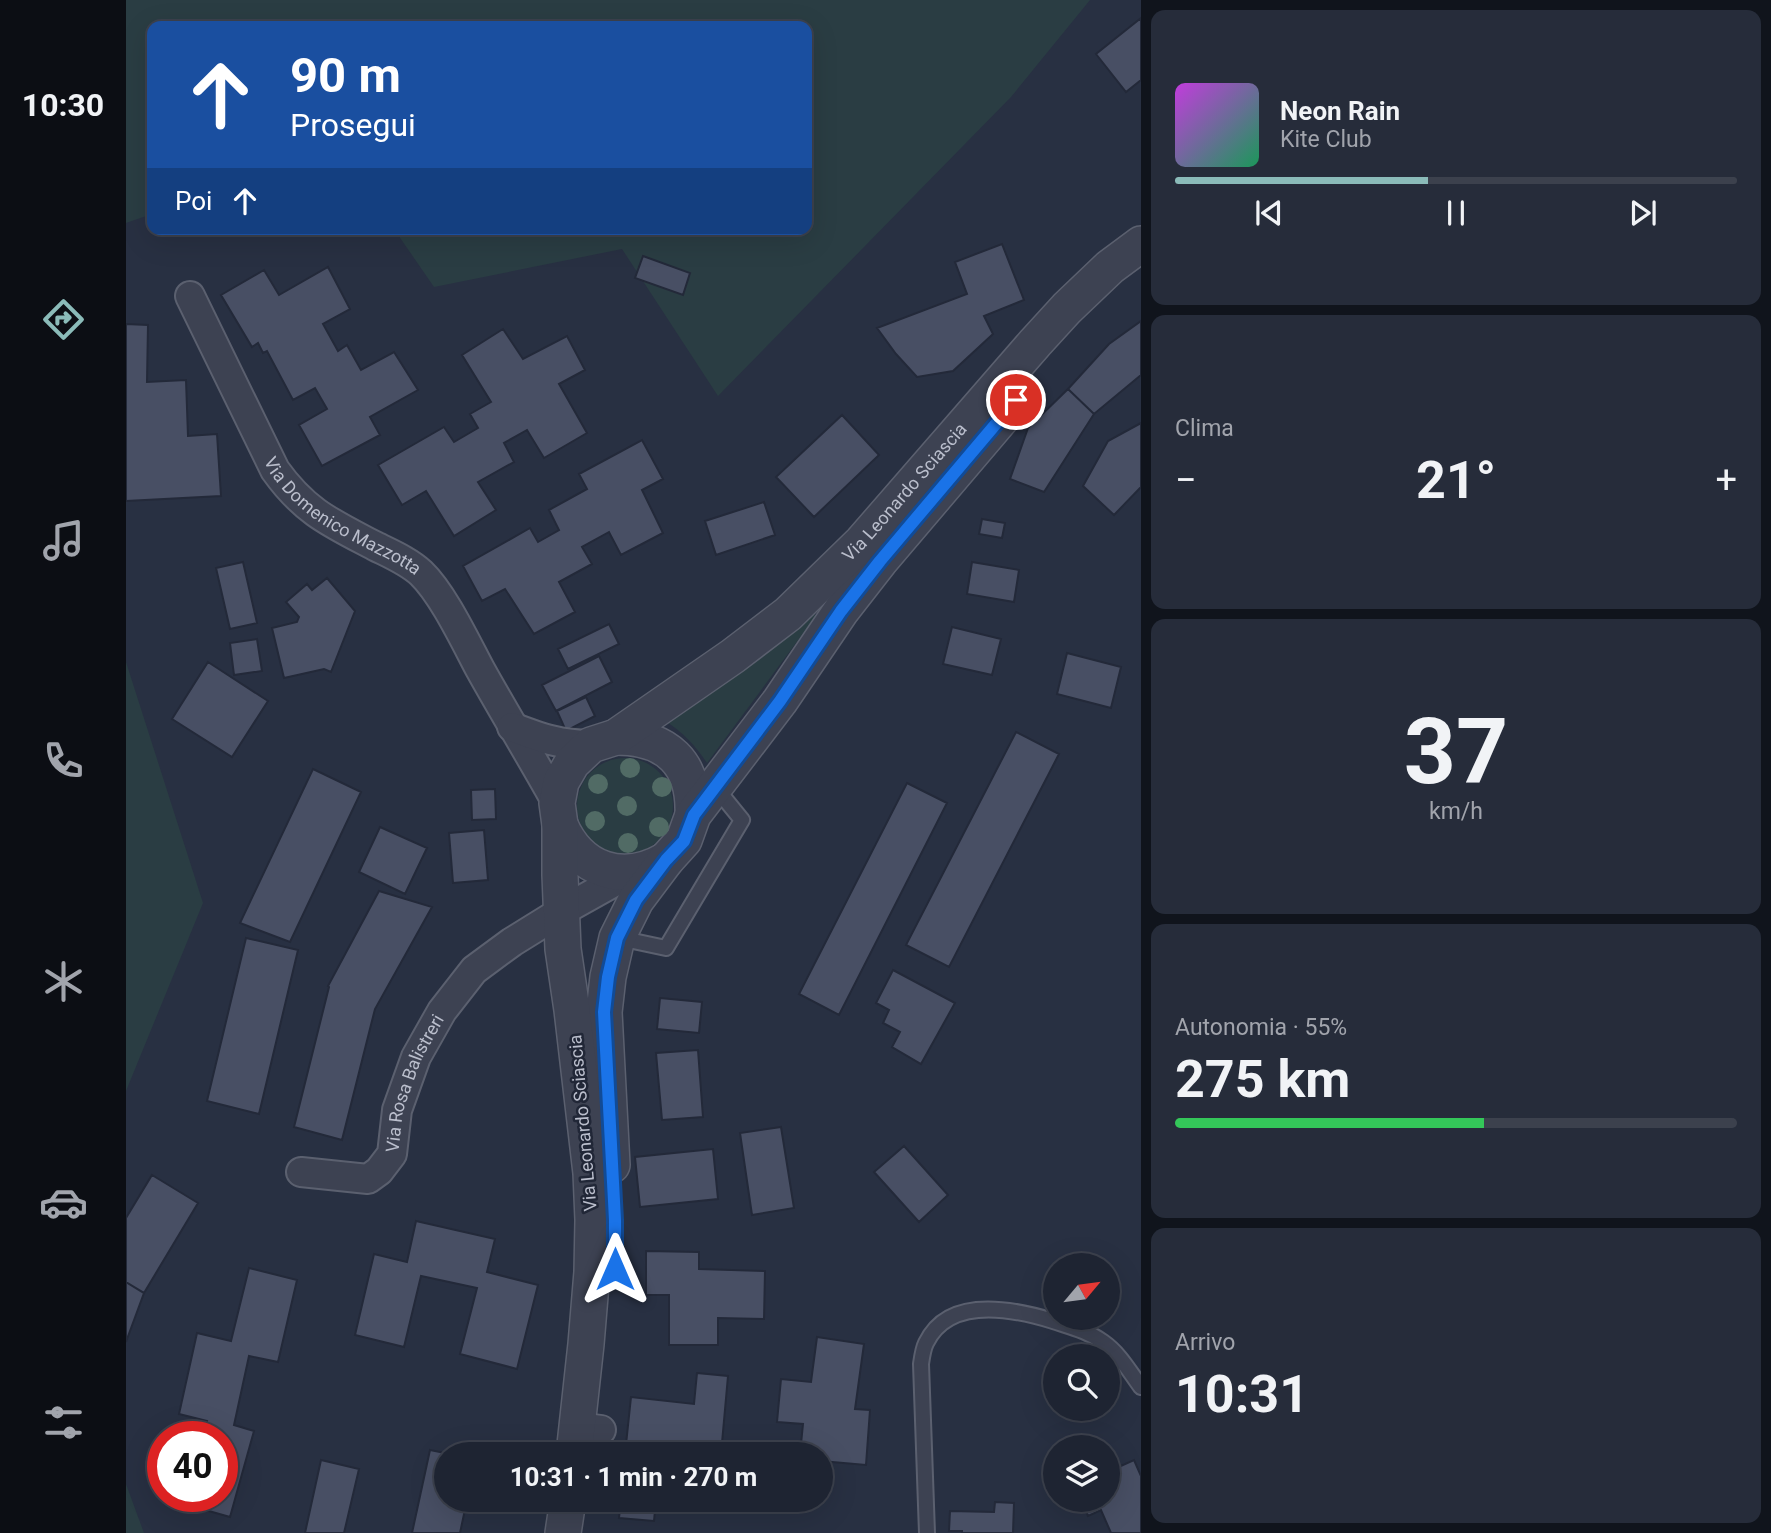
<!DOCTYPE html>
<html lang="it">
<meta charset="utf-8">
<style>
:root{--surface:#1e2432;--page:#262c3a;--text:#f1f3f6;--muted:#a1a4ac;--line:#3c414d;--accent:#8bbbb9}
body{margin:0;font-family:Roboto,sans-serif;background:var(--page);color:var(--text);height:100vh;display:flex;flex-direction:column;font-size:26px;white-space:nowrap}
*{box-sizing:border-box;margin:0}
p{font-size:23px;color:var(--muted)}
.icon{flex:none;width:38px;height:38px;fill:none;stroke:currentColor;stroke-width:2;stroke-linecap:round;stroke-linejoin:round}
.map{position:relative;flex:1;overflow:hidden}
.side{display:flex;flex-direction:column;gap:10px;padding:10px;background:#10141c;width:630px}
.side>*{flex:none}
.banner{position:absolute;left:21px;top:21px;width:665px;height:214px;border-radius:14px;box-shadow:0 7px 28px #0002,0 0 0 2px var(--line);background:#1a4fa0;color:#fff;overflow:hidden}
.needle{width:46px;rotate:61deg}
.fabs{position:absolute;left:917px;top:1253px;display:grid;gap:14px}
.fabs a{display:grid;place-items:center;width:77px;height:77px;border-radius:50%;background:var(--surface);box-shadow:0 7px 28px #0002,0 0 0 2px var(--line);font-size:35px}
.speed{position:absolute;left:21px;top:1421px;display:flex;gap:14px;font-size:35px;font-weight:700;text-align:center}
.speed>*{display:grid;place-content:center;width:91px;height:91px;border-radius:50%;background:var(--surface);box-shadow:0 7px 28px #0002,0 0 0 2px var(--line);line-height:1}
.speed .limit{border:10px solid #d22;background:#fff;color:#111}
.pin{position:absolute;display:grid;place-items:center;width:60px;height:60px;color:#fff;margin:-30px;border:4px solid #fff;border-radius:50%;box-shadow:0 2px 7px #0007}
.me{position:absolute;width:77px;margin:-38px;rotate:0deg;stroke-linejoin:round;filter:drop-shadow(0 0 5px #0008)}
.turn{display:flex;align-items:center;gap:24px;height:147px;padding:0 28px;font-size:32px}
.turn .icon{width:91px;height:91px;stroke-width:2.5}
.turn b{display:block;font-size:49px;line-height:60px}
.then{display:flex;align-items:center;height:66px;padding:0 28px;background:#0003;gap:14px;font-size:26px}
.big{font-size:52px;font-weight:700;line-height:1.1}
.side .tile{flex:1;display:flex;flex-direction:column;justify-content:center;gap:10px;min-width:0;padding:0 24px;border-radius:14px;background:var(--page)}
.side .dial{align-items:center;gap:0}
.dial b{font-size:91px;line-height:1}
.song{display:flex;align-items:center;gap:21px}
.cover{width:84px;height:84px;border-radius:10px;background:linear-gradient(135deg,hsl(290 70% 55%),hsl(150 70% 35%))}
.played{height:7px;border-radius:4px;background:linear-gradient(90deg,var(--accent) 45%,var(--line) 45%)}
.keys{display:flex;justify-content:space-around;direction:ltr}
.heat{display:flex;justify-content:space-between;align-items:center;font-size:38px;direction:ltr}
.charge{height:10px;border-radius:5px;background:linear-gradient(90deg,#34c759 55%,var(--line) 0)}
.trip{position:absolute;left:308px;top:1442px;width:399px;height:70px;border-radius:35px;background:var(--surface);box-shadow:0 7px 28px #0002,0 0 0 2px var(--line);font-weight:700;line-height:70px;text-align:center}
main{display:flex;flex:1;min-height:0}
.dock{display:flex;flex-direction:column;width:126px;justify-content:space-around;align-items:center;background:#0c0e14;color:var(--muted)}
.dock .icon{width:49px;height:49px}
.dock .selected{color:var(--accent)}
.dock b{font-size:32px;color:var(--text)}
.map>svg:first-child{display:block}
.green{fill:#2a3d43}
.building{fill:#484f64;stroke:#232939;stroke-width:2}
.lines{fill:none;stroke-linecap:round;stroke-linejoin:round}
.service-casing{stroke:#5b606f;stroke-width:18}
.minor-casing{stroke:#5b606f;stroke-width:32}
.tertiary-casing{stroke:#5b606f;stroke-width:38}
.service{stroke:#3d4252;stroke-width:14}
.minor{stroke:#3d4252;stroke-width:28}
.tertiary{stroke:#3d4252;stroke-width:35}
.tree{fill:#516b65}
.route-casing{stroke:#114b97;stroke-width:18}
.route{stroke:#1a73e8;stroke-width:12}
.labels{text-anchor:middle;stroke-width:5;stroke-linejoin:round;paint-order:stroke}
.street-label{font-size:18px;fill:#babecc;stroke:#212737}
</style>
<main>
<nav class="dock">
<b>10:30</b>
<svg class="icon selected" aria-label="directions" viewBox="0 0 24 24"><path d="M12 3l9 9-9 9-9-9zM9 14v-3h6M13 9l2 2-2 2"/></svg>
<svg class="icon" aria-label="music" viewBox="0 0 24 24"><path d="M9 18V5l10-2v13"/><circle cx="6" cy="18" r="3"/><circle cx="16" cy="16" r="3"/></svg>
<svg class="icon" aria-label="phone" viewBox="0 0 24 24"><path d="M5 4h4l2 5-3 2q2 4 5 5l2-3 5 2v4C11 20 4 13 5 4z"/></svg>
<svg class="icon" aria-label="climate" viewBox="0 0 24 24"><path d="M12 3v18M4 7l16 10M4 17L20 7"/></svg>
<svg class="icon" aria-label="car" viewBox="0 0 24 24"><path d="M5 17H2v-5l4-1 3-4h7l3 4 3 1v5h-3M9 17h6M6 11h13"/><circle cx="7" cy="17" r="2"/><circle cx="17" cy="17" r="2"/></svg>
<svg class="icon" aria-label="filters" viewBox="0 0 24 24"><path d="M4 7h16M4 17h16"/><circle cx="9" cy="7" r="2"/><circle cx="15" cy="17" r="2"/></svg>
</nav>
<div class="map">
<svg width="1015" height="1533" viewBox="0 0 1015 1533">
<rect width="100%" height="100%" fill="#283042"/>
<path class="green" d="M0 0H964L885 97 592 396 496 249 308 287 268 229H681V26H26V214L0 223Z
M686 611 690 616 581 763C569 745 557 732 539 721L659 638Z
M0 662 77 903 0 1091Z
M451 806a48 48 0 1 1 96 0a48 48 0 1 1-96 0Z
M0 1484 18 1533H0Z"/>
<path class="building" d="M1015 18V80L1000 92 970 54Z
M876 244 898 300 858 316 867 334 827 371 791 377 770 354 751 328 841 294 829 262Z
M517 256 564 273 557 295 509 278Z
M202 267 224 309 197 324 212 351 221 345 235 370 268 352 292 390 244 417 254 435 196 466 173 425 201 409 189 388 167 400 141 351 137 353 132 343 126 347 95 295 138 270 153 295Z
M1015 321V375L968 414 942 389 983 344Z
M0 324 22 325 21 382 60 380 62 436 91 434 95 496 0 501Z
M377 329 397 359 441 336 459 370 433 384 461 433 418 458 401 430 378 443 388 462 352 482 370 510 328 536 300 491 276 505 252 465 318 427 328 442 352 428 344 414 365 402 336 355Z
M942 389 968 414 918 492 884 479 902 428Z
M716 415 753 455 688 517 650 477Z
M1015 423V487L988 515 957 486 982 441Z
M516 440 537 479 516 490 537 533 495 555 483 532 456 547 466 564 433 582 449 612 408 634 379 589 356 601 337 566 404 528 412 542 433 530 423 510 461 489 453 474Z
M638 502 649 535 590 555 579 521Z
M856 519 879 523 876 538 853 534Z
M117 562 131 623 104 629 90 568Z
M846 562 893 570 888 602 841 594Z
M201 578 229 611 205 672 198 669 158 678 146 628 171 622 173 617 160 602 181 584 186 590Z
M483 624 493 644 442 669 432 649Z
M826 627 875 639 866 675 817 664Z
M131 639 136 671 108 675 104 643Z
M941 653 995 667 985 708 931 694Z
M473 656 486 682 430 711 416 685Z
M82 662 142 701 106 757 46 719Z
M460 697 469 716 440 731 431 711Z
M890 732 933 754 823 967 780 945Z
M187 769 235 792 164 942 114 923Z
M781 783 821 803 713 1015 673 994Z
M369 789 370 819 346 820 345 790Z
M254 827 301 848 279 894 233 872Z
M358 830 362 880 327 883 323 833Z
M253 891 306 907 249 1009 216 1140 168 1127 203 987 202 986Z
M120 938 172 950 133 1114 81 1101Z
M767 970 829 1003 795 1064 766 1047 774 1032 757 1023 763 1010 750 1003Z
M534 998 576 1002 573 1033 531 1029Z
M572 1050 577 1117 536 1120 530 1053Z
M655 1127 668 1208 626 1215 614 1133Z
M778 1146 822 1195 793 1222 748 1172Z
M587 1149 592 1199 514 1207 509 1157Z
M26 1175 72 1203 18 1293 0 1282V1218Z
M290 1221 369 1239 361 1272 412 1285 391 1369 334 1354 351 1288 295 1276 278 1347 229 1335 248 1254 281 1262Z
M520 1251 573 1252V1269L639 1271 638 1319 592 1318V1345H543V1295H520Z
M123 1268 171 1280 152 1362 123 1356 108 1425 128 1431 104 1517 58 1504 61 1496H96V1437H77L81 1421 53 1414 71 1333 105 1341Z
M0 1282 18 1293 0 1342Z
M691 1337 738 1344 729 1409 744 1410 740 1465 695 1461V1454H674L677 1424 651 1422 655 1379 685 1382Z
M571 1373 602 1376 595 1454H499L505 1397 568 1404Z
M304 1450 324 1454H320V1500H341L334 1533H286Z
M195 1460 233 1469 218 1533H179Z
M1008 1460 1015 1476V1533H985L975 1510 962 1516 955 1500H982V1482L992 1477 988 1469Z
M495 1500H530L528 1521 493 1518Z
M869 1502 888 1503 887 1533H836V1531H823L824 1511 868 1512Z"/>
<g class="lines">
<g class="service-casing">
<path id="service" d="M493 938 540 948 616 820 590 788
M801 1533 795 1364C796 1357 797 1349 800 1343 823 1295 888 1309 927 1321 945 1327 962 1331 977 1342 994 1354 1003 1371 1015 1387"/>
</g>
<g class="minor-casing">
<g id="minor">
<path id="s1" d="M64 296 149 470C179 512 205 523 249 546 265 554 282 561 295 573 317 594 339 641 354 669 379 714 406 758 431 803"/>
<path d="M386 727C415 738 434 745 465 745"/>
<path id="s2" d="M175 1172 242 1179 253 1171 266 1154 271 1110 290 1057 316 1011 348 970 386 942 436 911 504 873"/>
<path d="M452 1427 475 1430"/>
</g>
</g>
<g class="tertiary-casing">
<g id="tertiary">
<path d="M490 737C541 737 569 763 567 815"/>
<path d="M434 825C454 871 497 885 540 860"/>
<path d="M486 1165 478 1012 482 977 491 938 510 900 540 860 558 840 567 815 654 701 715 611 754 561 890 401"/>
<path id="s3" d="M448 1454 460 1344 466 1272 467 1220 465 1173 446 1010 437 949 434 875V825L431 803 435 782 446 763 465 745 490 737 607 656 662 614 736 542 909 343 941 308 984 267 1015 244"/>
<path d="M437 1533 442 1500"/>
</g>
</g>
<use href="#service" class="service"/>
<use href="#minor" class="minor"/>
<use href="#tertiary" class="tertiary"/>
</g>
<g class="tree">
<circle cx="504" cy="768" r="10"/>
<circle cx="472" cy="784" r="10"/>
<circle cx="536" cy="787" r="10"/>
<circle cx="501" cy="806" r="10"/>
<circle cx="469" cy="821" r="10"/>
<circle cx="533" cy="827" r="10"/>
<circle cx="502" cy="843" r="10"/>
</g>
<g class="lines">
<g class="route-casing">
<path id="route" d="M489 1269V1220L478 1012 482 977 491 938 510 900 540 860 558 841 568 815 654 701 715 611 754 561 890 400"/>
</g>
<use href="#route" class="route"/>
</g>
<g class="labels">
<g class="street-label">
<text dy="6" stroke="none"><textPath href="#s3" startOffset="1130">Via Leonardo Sciascia</textPath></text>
<text dy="6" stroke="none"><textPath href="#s1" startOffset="276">Via Domenico Mazzotta</textPath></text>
<text dy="6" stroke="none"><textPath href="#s2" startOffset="177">Via Rosa Balistreri</textPath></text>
<text transform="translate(457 1123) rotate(-95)" y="6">Via Leonardo Sciascia</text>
</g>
</g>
</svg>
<div class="fabs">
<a><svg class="needle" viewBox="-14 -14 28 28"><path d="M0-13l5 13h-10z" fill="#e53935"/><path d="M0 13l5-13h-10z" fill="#a1a4ac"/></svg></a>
<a><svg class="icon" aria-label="search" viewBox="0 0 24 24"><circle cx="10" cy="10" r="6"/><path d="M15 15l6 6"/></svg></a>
<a><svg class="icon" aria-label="layers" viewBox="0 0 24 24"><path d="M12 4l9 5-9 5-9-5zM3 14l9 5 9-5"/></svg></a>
</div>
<div class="speed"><div class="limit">40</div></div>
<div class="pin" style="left:890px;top:400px;background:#d93025"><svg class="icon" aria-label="arrive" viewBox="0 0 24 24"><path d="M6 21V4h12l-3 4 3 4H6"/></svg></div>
<svg class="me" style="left:489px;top:1269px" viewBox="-20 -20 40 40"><path d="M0-17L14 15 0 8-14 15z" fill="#1a73e8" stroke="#fff" stroke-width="4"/></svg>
<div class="trip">10:31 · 1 min · 270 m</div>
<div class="banner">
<div class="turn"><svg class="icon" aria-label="ahead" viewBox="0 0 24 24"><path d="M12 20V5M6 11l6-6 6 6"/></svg><div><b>90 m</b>Prosegui</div></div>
<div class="then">Poi<svg class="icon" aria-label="ahead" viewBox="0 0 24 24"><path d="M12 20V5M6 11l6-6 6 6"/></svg></div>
</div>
</div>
<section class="side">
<div class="tile">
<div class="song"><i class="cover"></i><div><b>Neon Rain</b><p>Kite Club</p></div></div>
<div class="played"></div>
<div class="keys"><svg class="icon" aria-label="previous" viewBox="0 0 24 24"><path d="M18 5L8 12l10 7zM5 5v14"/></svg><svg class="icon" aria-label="pause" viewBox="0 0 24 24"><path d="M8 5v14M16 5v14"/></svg><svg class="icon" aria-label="next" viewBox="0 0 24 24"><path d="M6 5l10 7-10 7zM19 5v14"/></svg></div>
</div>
<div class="tile"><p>Clima</p>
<div class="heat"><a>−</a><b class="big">21°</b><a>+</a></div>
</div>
<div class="tile dial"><b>37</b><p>km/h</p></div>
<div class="tile"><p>Autonomia · 55%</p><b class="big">275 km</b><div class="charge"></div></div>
<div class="tile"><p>Arrivo</p><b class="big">10:31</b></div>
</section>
</main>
